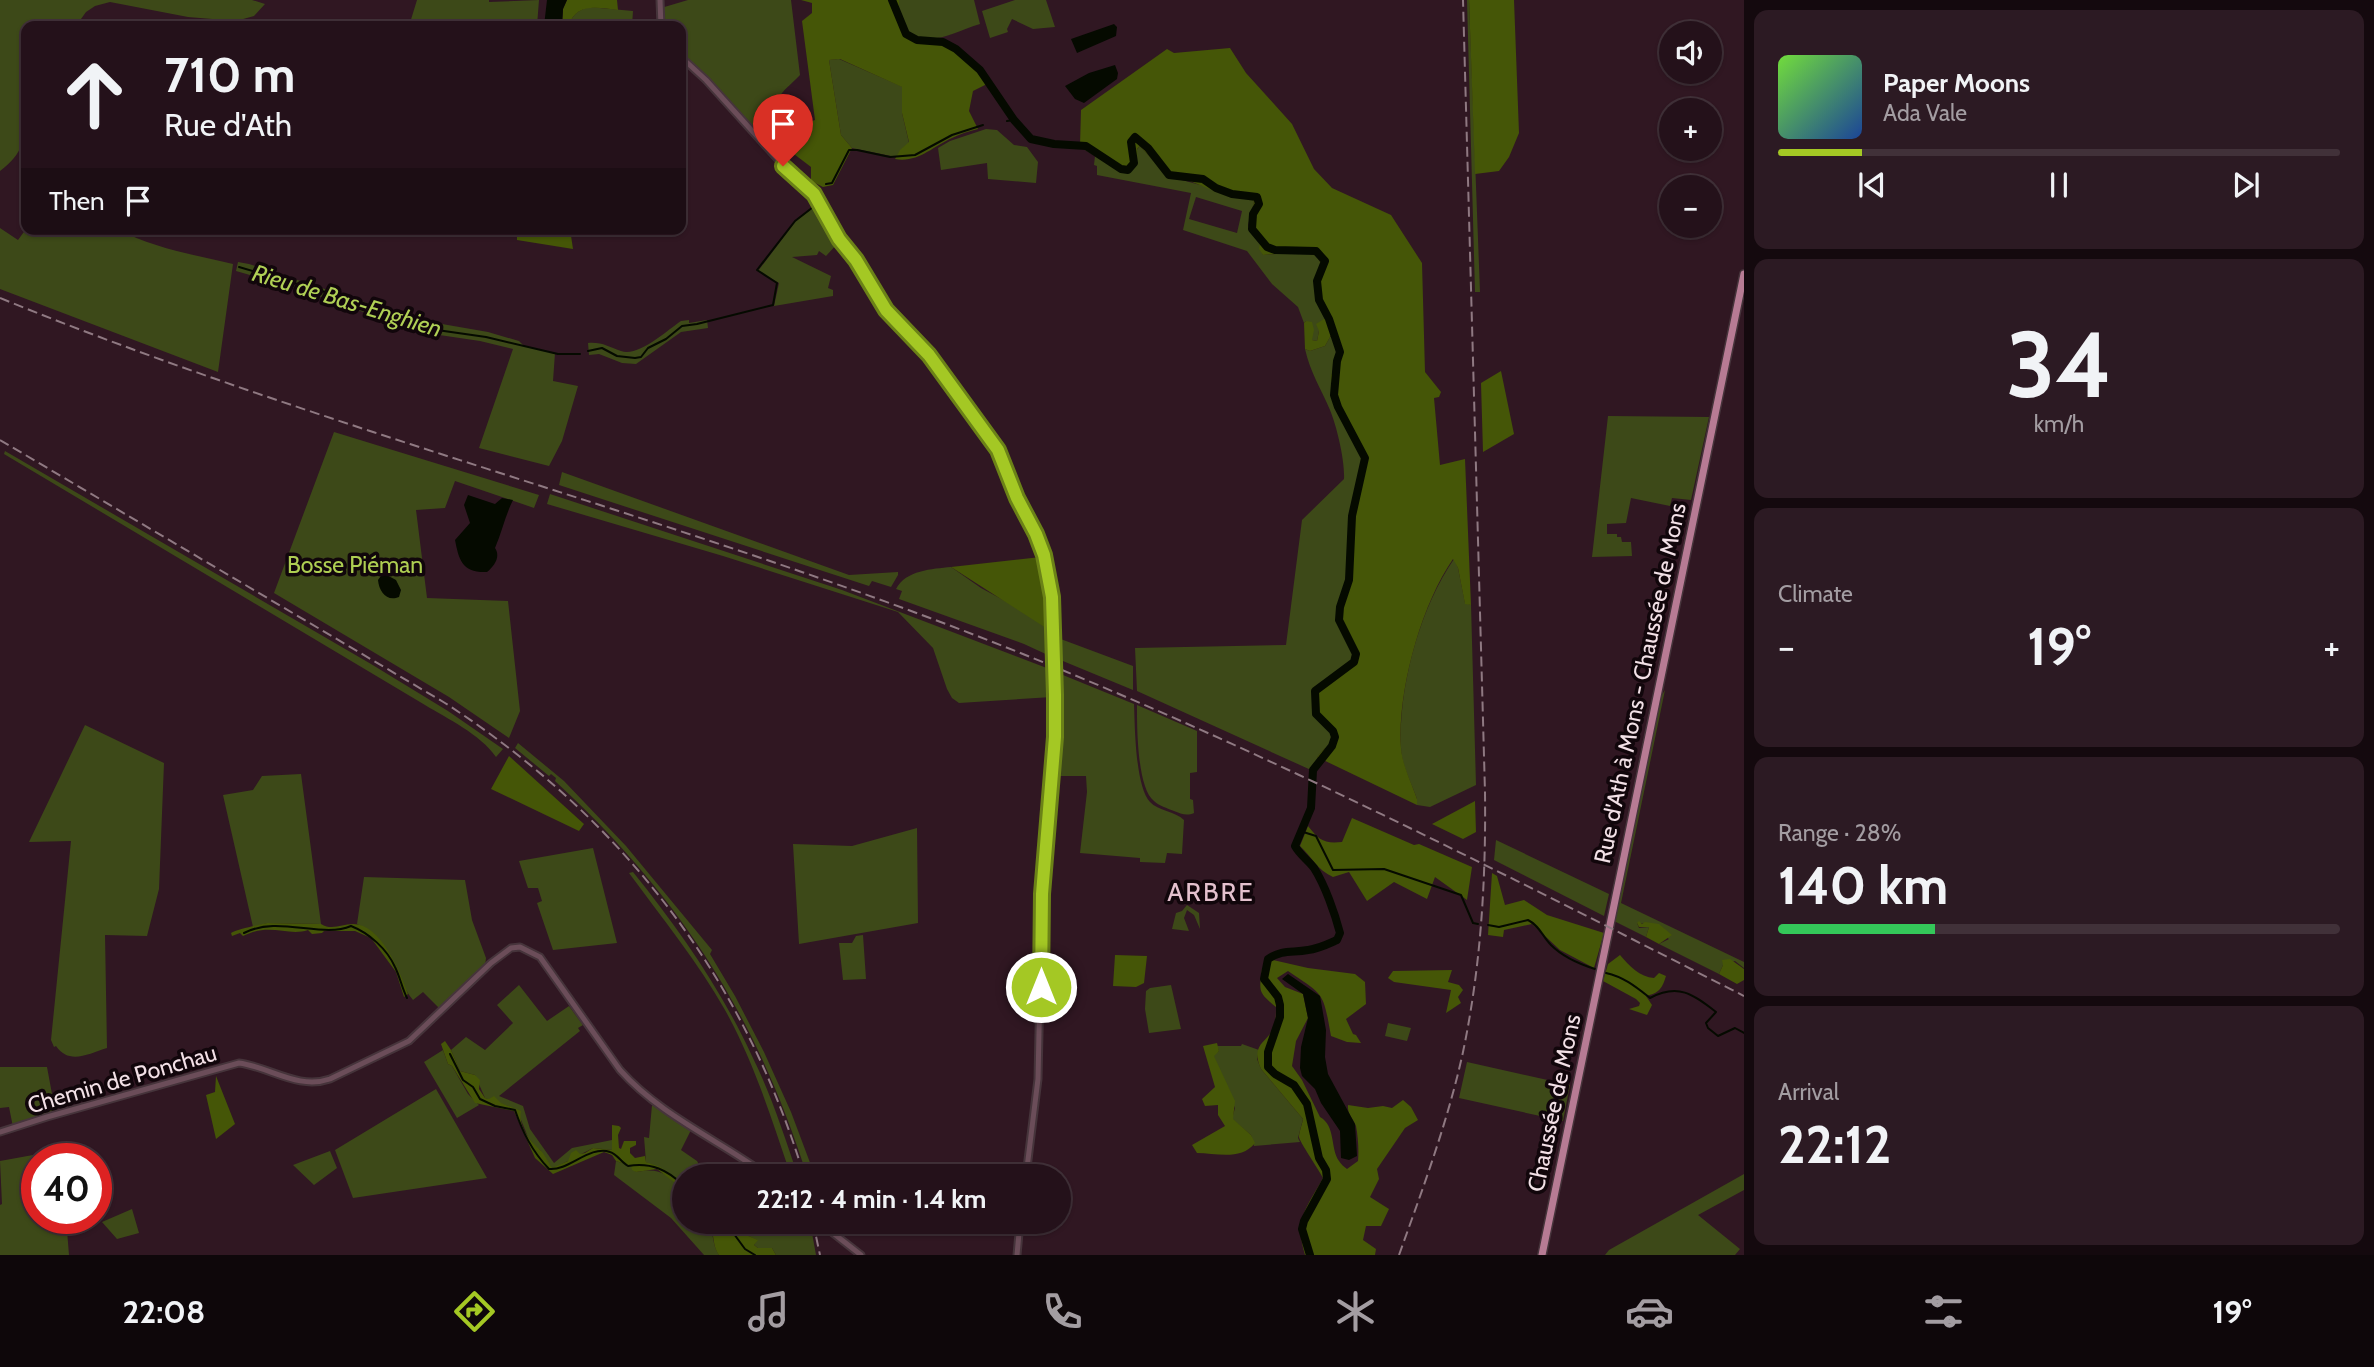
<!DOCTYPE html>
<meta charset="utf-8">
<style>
:root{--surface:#24111a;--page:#2c1a23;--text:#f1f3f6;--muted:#a39da2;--line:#413139;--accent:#a4c824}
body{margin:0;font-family:Cabin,sans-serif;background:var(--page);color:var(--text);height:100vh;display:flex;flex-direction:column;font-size:26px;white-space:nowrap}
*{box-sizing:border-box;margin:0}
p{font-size:23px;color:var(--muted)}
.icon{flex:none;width:38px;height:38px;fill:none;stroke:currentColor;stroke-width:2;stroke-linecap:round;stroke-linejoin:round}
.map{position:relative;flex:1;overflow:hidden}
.sheet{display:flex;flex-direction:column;gap:10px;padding:10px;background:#14090e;width:630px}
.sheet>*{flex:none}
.banner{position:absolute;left:21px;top:21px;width:665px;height:214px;border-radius:14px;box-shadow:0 2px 5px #0004,0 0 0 2px var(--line);background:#24111a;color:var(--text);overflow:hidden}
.controls{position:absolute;left:1659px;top:21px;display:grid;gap:14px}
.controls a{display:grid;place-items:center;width:63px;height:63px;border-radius:50%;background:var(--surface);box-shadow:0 2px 5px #0004,0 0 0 2px var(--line);font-size:35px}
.speed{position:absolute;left:21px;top:1143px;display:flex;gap:14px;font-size:35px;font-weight:700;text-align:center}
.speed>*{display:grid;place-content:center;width:91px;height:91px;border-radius:50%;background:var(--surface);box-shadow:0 2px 5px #0004,0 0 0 2px var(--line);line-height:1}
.speed .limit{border:10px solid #d22;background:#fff;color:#111}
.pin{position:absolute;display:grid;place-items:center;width:60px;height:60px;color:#fff;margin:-72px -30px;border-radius:50% 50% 50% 0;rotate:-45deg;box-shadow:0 0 7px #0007}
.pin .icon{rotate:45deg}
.me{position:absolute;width:77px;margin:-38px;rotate:0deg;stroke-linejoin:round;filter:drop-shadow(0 0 5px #0008)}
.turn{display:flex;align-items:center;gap:24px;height:147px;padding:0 28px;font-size:32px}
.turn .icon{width:91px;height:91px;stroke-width:2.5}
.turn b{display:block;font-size:49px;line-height:60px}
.then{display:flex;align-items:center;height:66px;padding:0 28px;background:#0003;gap:14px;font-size:26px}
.big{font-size:52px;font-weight:800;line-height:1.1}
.sheet .tile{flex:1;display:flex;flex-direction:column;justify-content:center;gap:10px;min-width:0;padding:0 24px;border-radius:14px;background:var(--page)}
.sheet .dial{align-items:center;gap:0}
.dial b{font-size:91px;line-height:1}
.song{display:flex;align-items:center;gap:21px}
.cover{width:84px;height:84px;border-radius:10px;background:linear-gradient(135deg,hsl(100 70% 55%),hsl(220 70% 35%))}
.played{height:7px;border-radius:4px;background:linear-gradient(90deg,var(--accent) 15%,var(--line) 15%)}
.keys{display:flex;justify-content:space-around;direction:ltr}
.heat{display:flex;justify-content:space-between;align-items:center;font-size:38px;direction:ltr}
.charge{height:10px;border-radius:5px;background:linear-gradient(90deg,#34c759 28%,var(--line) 0)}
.trip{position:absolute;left:672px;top:1164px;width:399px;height:70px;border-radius:35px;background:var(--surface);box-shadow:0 2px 5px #0004,0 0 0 2px var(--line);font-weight:800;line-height:70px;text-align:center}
.dock{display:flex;height:112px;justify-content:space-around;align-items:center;background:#0e070a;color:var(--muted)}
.dock .icon{width:49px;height:49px}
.dock .selected{color:var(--accent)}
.dock b{font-size:32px;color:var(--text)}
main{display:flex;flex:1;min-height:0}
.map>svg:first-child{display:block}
.green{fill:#3d4918;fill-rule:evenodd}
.forest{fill:#455607}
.water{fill:#050a00}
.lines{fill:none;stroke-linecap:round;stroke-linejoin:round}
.stream{stroke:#050a00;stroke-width:2}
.river{stroke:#050a00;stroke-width:8}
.minor-casing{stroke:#46343b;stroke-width:9}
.major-casing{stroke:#46343b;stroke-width:10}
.minor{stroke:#6b4d59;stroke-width:5}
.major{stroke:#b77b94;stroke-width:7}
.rail{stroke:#8f7982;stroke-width:2;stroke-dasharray:10 5;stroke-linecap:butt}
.route-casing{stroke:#6b8217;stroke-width:18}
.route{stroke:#a4c824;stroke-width:12}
.labels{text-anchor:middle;stroke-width:7;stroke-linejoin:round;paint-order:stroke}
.park-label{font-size:23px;fill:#aece52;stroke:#11060b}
.street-label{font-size:23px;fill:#f2e0e6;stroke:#11060b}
.water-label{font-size:24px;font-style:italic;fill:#b0d055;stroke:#11060b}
.quarter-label{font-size:26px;letter-spacing:2px;fill:#e4c1ce;stroke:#11060b}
</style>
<main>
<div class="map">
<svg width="1744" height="1255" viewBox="0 0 1744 1255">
<rect width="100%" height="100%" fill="#301722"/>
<path class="green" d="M0 0H252L265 4 254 16 236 21 188 17 110 2 95 6 86 12 76 26H26V78L23 88 26 90C26 125 31 148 0 171Z
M417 0H489V2L539 0 537 26H409Z
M688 0H791L800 75C780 96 774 92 785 122L766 147 681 57V26H661V8Z
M899 0H974L980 24C952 32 936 47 906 33L899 11Z
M1015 0H1046L1055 27 1033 29 1012 19 1007 29 1008 32 990 38 982 11Z
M1467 0H1469L1480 292H1475Z
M589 7 633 11 632 26H569C572 15 578 10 589 7Z
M839 59 903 87 902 113 909 143 896 157 852 148 841 135 829 60Z
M986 129 997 130 1014 145 1027 147 1038 162 1036 183 988 179 987 163 941 170 938 148 950 141Z
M1085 146 1120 170 1140 146 1167 176 1252 199 1254 202 1248 225 1250 231 1260 243 1263 255 1304 252 1317 256 1320 262V300L1332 320 1319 331 1317 341 1312 340 1306 321 1304 323 1298 307 1272 284 1247 251 1183 230 1191 193 1097 175V166L1094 165 1095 156 1085 150ZM1196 197 1242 211 1237 233 1189 219Z
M818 204 838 243 826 256 819 251 817 255 792 257 831 276 828 288 833 290V296L774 306 779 283 758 271 796 221Z
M0 228 18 240 26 229H118C152 248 195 255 233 264L218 372 0 289Z
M238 262 249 264 419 320 488 332 519 341 524 346 555 353 553 381 578 386 562 441 549 466 479 448 513 349 480 341 419 332 302 290 236 271Z
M689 320V323L707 320 708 328 681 332 636 364 622 363 599 354 589 355 588 343C603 342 608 347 621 351 639 357 666 331 681 321Z
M1330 337H1333C1342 363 1327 370 1332 392 1337 415 1352 438 1364 458L1351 516 1349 579 1339 607V620L1355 654 1354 661 1338 675 1317 687 1312 693 1319 722C1331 729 1337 732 1331 746L1324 749 1317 757 1319 758 1311 770 1137 691 1135 648 1286 645 1302 520 1344 479C1345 461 1337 427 1330 410 1321 389 1310 372 1305 349L1310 351 1325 346Z
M1608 416 1709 417 1691 500 1672 498 1670 506 1631 498 1626 523 1607 524V534H1617V537H1621L1622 542H1631L1632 556 1592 557Z
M334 432 539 495 534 508 455 481 445 508 416 510 427 598 508 601 520 711 509 738 449 697 274 593Z
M5 451 371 664 448 711 503 749 496 757C480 734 448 719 425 705L4 454Z
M562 472 849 575 898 572V575L891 587 872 581 869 586 559 485Z
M550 494 842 590 1052 670V697L959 703 952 698 947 689 933 648 898 612 723 556 547 504Z
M1454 559 1458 568 1465 603 1471 605 1476 785 1430 807 1417 805V799C1412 784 1401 764 1401 748 1398 688 1420 608 1454 559Z
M951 567 981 588 1051 626 1050 656 1024 644 899 599 902 591 896 589C906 570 932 569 951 567Z
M1058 638 1133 666V690L1058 659Z
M1058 673 1134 704C1135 725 1135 786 1150 802 1158 811 1175 811 1184 820L1182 854 1167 853 1165 863 1140 862V858L1080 853 1087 792 1086 776H1057L1060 733Z
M1665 690 1621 903 1744 962V968L1735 961 1723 965 1719 974 1659 944 1669 939 1649 924 1637 923 1639 928 1649 927 1646 937 1614 921 1660 698Z
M1137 705 1197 731V772L1190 773V799L1193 800 1194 813C1187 816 1181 814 1174 811 1167 808 1159 806 1154 801 1137 788 1137 726 1137 705Z
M85 725 164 763 159 889 147 936 105 935 107 1048C88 1054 69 1065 56 1046L54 1047 51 1040 71 841 29 842Z
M518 743 564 781 626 846 712 950 710 954 735 996 764 1052 791 1112 815 1176H807C757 1016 678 894 555 781L556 778 551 774 549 776 515 748Z
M301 774 321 924 267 923 253 927 223 795 253 790 262 776Z
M917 828 918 923 799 944 793 844 852 846Z
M1496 840 1609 894 1604 916 1494 860Z
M593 848 617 943 553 950 537 903 542 901 538 888H528L519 861Z
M633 872C679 929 721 989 752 1056 771 1094 784 1135 798 1176H791C772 1120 754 1062 725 1010 698 962 662 918 629 873Z
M364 877 465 880 472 920 486 958 485 966 440 1009 423 992 413 1000C393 975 390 937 357 924Z
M1187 905 1199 913 1200 929 1194 915 1187 910 1184 918 1189 931 1172 929 1176 913 1182 911Z
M863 935 866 979 843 980 839 943H852L856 936Z
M519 985 547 1021 569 1006 583 1025 578 1028 580 1031 499 1096 523 1106 530 1129 554 1163 572 1148 612 1140V1150L593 1148 552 1169 540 1150 535 1147 528 1137 519 1115 508 1106 485 1098 475 1075 460 1071 451 1050 466 1037 485 1050 513 1023 497 1005Z
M1171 985 1181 1029 1149 1033 1145 1009 1146 991 1150 988Z
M1388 1023 1411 1028 1407 1041 1385 1036Z
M1242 1044 1259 1050 1257 1059 1261 1069 1303 1119 1298 1138 1300 1142 1254 1146 1251 1135 1232 1119 1235 1108 1213 1055 1219 1051 1217 1046H1241Z
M443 1050 448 1064 452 1066 468 1094 479 1105 457 1118 424 1062Z
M1467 1062 1570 1085 1563 1121 1459 1098Z
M0 1067H47L55 1110 13 1127 9 1107 0 1108Z
M436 1089 487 1178 353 1198 335 1150Z
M652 1105 691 1130 681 1150 697 1161 705 1176H684V1183L646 1162 644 1137 649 1138Z
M330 1151 337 1168 314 1185 293 1165Z
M33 1155 37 1175V1218H66L69 1255H0V1205L2 1204 0 1161Z
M616 1161 631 1166 636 1172C658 1167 669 1174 684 1190V1222H707C715 1232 711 1244 719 1255H704L671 1218 614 1175Z
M1744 1174V1190L1698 1215 1740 1249 1735 1255H1605L1609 1250Z
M132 1209 139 1233 117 1239 102 1222Z
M742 1222 756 1230 760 1226 763 1233 773 1222H810L816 1255H776L772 1248H758L754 1245 757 1240 744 1234Z"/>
<path class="forest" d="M567 0H617L618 10C598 8 576 2 569 26H562L563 9Z
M801 0H899V22L906 34C918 40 931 38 943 42 961 49 978 68 989 83L973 91 969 111 978 129C969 131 960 134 952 138 932 147 918 163 895 159L900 150 909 142 902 113V87L840 59 829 60 841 135 852 148 833 185 823 187 811 181V167L790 151 787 139 791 129 815 120 802 21 812 13V3Z
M1469 0H1514L1519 133 1509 157 1499 171 1475 174Z
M1230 48 1246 73 1292 124 1314 169 1332 188 1391 215 1422 263 1425 372 1441 392 1439 397 1434 398 1440 465 1465 459 1471 605 1465 604 1458 568 1453 559C1421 605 1397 692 1401 748 1402 764 1412 784 1417 799V805L1317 757 1324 749 1332 746 1335 737 1333 730 1319 722 1312 698 1320 687 1338 677 1354 662 1356 654 1339 620 1340 607 1349 580 1352 516 1365 458 1331 392V375L1335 371 1340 352 1334 330 1325 346 1310 351 1305 349 1304 323 1306 321 1312 322 1314 330 1312 340 1317 341 1319 331 1316 324 1324 319H1331L1320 300V262L1317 256 1304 252 1263 255 1259 249 1260 243C1246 226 1249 223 1254 202L1252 199 1229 197 1190 181 1167 176 1140 146 1137 149C1138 162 1136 175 1120 170L1085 146 1080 145 1081 110 1167 49 1174 53Z
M517 229H570L573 249 517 240Z
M1501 371 1514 434 1483 452 1481 383Z
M1041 557 1050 598 1051 625 1046 628 951 567Z
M509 756 584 824 579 831 491 789Z
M1475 801 1476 832 1463 839 1432 824Z
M1352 818 1414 845 1419 844 1472 867 1467 900 1435 877 1427 899 1394 882 1367 901 1349 872 1333 877C1317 870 1312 857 1300 846L1308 826C1319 840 1324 844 1342 842Z
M1492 873 1497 876 1505 905 1524 900 1547 915 1604 933 1594 968 1560 950 1532 924 1504 930 1503 937 1488 935Z
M1639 921 1642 924 1645 922 1659 924 1672 935 1659 944 1646 937 1649 927H1639L1637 923Z
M267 923 321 924C332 931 342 924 353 924 381 924 400 972 408 994L404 997 396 972 371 938 355 931H324L322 933 312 934 308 930C288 937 270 922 243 936L240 933 232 936 231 933C237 929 259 925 267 923Z
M1115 955 1147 956 1144 983 1136 987 1113 986Z
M1620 955C1629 966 1640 977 1654 978L1659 973 1666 976C1662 989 1659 993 1646 996L1652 1005 1647 1015 1629 1009 1639 1006 1640 1003 1636 999 1603 981 1608 964Z
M1730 959 1744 969V980L1737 984 1719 974 1723 965 1722 960Z
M1273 960 1308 968 1355 974 1365 982 1366 1004 1346 1019 1353 1034 1356 1035 1361 1043 1347 1042 1331 1036C1323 992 1325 996 1288 971L1277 978 1285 987 1303 994 1308 1018 1296 1041 1292 1066 1302 1080 1320 1117C1336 1126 1330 1148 1339 1161 1341 1164 1344 1167 1347 1169L1358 1161C1359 1151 1358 1136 1356 1126 1353 1118 1347 1114 1348 1105L1368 1108 1383 1106 1392 1108 1403 1100 1411 1107 1418 1120 1405 1128 1377 1169 1379 1179 1370 1197 1389 1209 1381 1226H1366L1363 1240 1376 1249 1375 1255H1305C1294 1219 1306 1209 1323 1178 1319 1170 1299 1141 1299 1137 1299 1132 1302 1125 1303 1119L1261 1069C1249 1042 1270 1043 1275 1024 1276 1019 1276 1012 1276 1007 1258 992 1259 992 1262 969Z
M1452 970 1448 982 1459 985 1463 990 1458 997 1461 1003 1446 1013 1451 990 1394 982 1388 978 1393 971Z
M445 1041 451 1050 460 1071 475 1075 480 1080 479 1089 485 1098 489 1099 494 1096 501 1103 521 1111C518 1126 529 1140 539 1149 545 1154 548 1162 552 1168L568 1161 571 1153 576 1150 580 1154 585 1153 593 1148 612 1150V1125L619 1126 621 1128 618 1135 619 1148 621 1149 624 1141H636V1145L630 1148V1153L635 1158 645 1156 646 1162 660 1167 684 1183V1190L657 1169 636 1172 632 1170 631 1166 616 1161 612 1155 604 1152 553 1174 535 1158 514 1111 475 1103 452 1066 448 1064 441 1044Z
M1217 1043 1219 1051 1214 1056 1235 1101 1233 1119 1251 1135 1255 1143C1241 1161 1216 1153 1197 1153L1192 1145 1225 1126 1218 1115V1105L1205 1106 1202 1099 1215 1087 1203 1046Z
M216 1076 235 1124 216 1139 206 1095 215 1092Z
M707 1222H742L744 1234 758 1240 754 1245 758 1248H772L776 1255H719C711 1244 716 1232 707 1222Z"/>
<path class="water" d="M547 0H567L563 9 562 26H544Z
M1114 24 1117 27 1116 36 1077 53 1071 39Z
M1115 65 1118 73 1117 79 1084 103 1075 99 1065 86 1089 73Z
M468 495 495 504 502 498 513 500C505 516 502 532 495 548 501 557 494 566 487 572 462 573 459 560 455 540L470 523 464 505Z
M383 573 396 580 401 590 399 597C387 602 379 592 378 580Z
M1288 974 1320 996 1326 1030 1325 1057 1328 1074 1355 1124 1357 1156 1349 1160 1341 1158 1340 1131 1321 1103 1315 1089 1302 1076 1300 1068 1301 1047 1308 1018 1303 994 1282 979Z"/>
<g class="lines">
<path class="stream" d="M1007 121 1014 120
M826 184 832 183 849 150H857L890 157 915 155 952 135 983 125
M239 267 325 292 423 328 486 337 558 354H580
M588 351 602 348 617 356 635 358 641 357 648 348 666 339 682 326 697 324 773 305 777 283 757 270 795 221 817 204
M1300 831 1316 836 1333 870 1384 869 1461 895 1473 923 1478 924
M1488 925 1499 927 1528 920C1540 926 1542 936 1551 945 1562 956 1579 964 1595 969
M244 933C278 915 322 939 351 926 369 933 387 949 395 967 400 977 402 988 407 998
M1606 973C1624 977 1636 987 1650 998 1678 983 1693 994 1716 1012L1706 1023 1708 1028 1718 1036 1735 1028 1744 1033
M450 1054 463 1080 473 1087 480 1099 495 1106 515 1110C523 1133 532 1151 549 1169 569 1171 589 1145 610 1152 617 1154 621 1162 628 1166 651 1162 668 1170 684 1186
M711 1222 724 1231 734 1234 745 1249 755 1255"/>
<path class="river" d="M892 0 906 34 917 40 943 42 956 49 980 70 1014 120 1031 139 1054 144 1086 146 1121 169 1128 170 1134 163 1131 142 1135 137 1148 148 1169 175 1203 179 1216 188 1232 194 1257 197 1259 204 1253 214 1252 229 1267 247 1275 250 1316 251 1325 261 1317 281 1319 300 1329 319 1340 352 1337 361 1334 395 1338 407 1365 458 1352 516 1349 580 1340 607 1339 620 1356 654 1354 662 1315 691 1316 714 1333 731 1335 737 1332 746 1313 770 1311 808 1295 846C1300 855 1308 860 1314 868 1325 885 1335 914 1340 933L1337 940C1328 944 1318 949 1308 950 1292 953 1283 949 1268 959L1264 979 1278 997 1280 1005V1017L1268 1052V1067L1275 1074 1294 1085 1307 1104 1319 1158 1326 1170 1327 1179 1304 1221 1302 1229 1310 1255"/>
<g class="minor-casing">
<path id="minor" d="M660 0 661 26
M681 57 706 80 784 166 814 194 839 239 856 260 886 310 929 355 997 450 1017 498 1040 545 1052 597 1055 737 1042 893 1038 1079 1026 1176
M0 1132 47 1117 239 1063C270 1067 298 1090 330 1079L409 1041 491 963 511 948 520 947 540 957 620 1070C661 1116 719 1140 768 1176
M824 1226 861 1255
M1017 1255 1020 1222"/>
</g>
<g class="major-casing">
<path id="major" d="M1542 1255 1744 274"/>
</g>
<use href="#minor" class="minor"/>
<use href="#major" class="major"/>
<path class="rail" d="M0 298C304 422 623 503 930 618 1211 723 1477 860 1744 996
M0 440 445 703C620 816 744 976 804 1176
M813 1222 820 1255
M1399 1255C1423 1188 1448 1121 1463 1052 1481 966 1486 880 1485 792L1463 0"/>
</g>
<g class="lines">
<g class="route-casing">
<path id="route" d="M783 166 814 194 839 239 856 260 886 310 929 355 998 450 1017 498 1036 534 1044 555 1052 597 1055 695V737L1042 894 1041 987"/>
</g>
<use href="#route" class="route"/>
</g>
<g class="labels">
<g class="park-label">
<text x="355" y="573">Bosse Piéman</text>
</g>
<g class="street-label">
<text transform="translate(1640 683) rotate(-78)" y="8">Rue d'Ath à Mons - Chaussée de Mons</text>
<text transform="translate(122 1079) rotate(-16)" y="8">Chemin de Ponchau</text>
<text transform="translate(1554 1103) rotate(-78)" y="8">Chaussée de Mons</text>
</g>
<g class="water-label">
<text transform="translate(347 301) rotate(17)" y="8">Rieu de Bas-Enghien</text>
</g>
<g class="quarter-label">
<text x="1211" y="901">ARBRE</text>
</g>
</g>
</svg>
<div class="controls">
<a><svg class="icon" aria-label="sound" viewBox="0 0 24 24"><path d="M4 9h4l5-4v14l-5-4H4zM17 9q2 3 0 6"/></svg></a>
<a>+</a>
<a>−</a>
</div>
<div class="speed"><div class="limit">40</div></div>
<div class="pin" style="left:783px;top:166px;background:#d93025"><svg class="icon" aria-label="arrive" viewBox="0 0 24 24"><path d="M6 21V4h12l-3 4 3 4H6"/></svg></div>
<svg class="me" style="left:1041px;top:987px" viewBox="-20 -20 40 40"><circle r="17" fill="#a4c824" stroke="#fff" stroke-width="3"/><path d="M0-11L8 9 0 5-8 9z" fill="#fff"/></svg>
<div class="trip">22:12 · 4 min · 1.4 km</div>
<div class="banner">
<div class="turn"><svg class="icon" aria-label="ahead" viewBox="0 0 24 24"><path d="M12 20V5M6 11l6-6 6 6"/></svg><div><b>710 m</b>Rue d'Ath</div></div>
<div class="then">Then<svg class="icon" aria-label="arrive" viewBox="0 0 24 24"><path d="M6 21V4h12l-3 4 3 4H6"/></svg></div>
</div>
</div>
<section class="sheet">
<div class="tile">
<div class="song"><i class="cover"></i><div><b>Paper Moons</b><p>Ada Vale</p></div></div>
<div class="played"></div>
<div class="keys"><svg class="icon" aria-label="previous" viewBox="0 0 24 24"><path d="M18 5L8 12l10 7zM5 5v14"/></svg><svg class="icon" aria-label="pause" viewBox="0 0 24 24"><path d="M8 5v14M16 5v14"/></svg><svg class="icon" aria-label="next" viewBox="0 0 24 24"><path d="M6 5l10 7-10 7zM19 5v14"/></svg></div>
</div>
<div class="tile dial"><b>34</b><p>km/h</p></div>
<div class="tile"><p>Climate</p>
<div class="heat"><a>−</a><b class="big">19°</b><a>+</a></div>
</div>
<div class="tile"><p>Range · 28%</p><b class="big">140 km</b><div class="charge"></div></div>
<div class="tile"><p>Arrival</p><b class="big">22:12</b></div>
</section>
</main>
<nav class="dock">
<b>22:08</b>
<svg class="icon selected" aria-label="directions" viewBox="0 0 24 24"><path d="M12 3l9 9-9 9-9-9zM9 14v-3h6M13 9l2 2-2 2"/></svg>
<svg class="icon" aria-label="music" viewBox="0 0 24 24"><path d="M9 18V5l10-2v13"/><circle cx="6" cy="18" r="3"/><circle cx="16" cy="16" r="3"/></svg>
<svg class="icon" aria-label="phone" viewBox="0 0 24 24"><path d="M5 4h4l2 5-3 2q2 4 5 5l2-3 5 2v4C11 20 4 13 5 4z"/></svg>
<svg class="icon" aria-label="climate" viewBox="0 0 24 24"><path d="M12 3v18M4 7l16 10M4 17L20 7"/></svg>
<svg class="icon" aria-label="car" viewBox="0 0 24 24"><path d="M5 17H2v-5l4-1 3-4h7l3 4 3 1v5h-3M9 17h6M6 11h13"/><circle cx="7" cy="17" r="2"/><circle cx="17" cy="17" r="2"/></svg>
<svg class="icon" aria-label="filters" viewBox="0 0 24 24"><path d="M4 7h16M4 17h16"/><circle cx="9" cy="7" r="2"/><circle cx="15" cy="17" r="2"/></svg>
<b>19°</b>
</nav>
